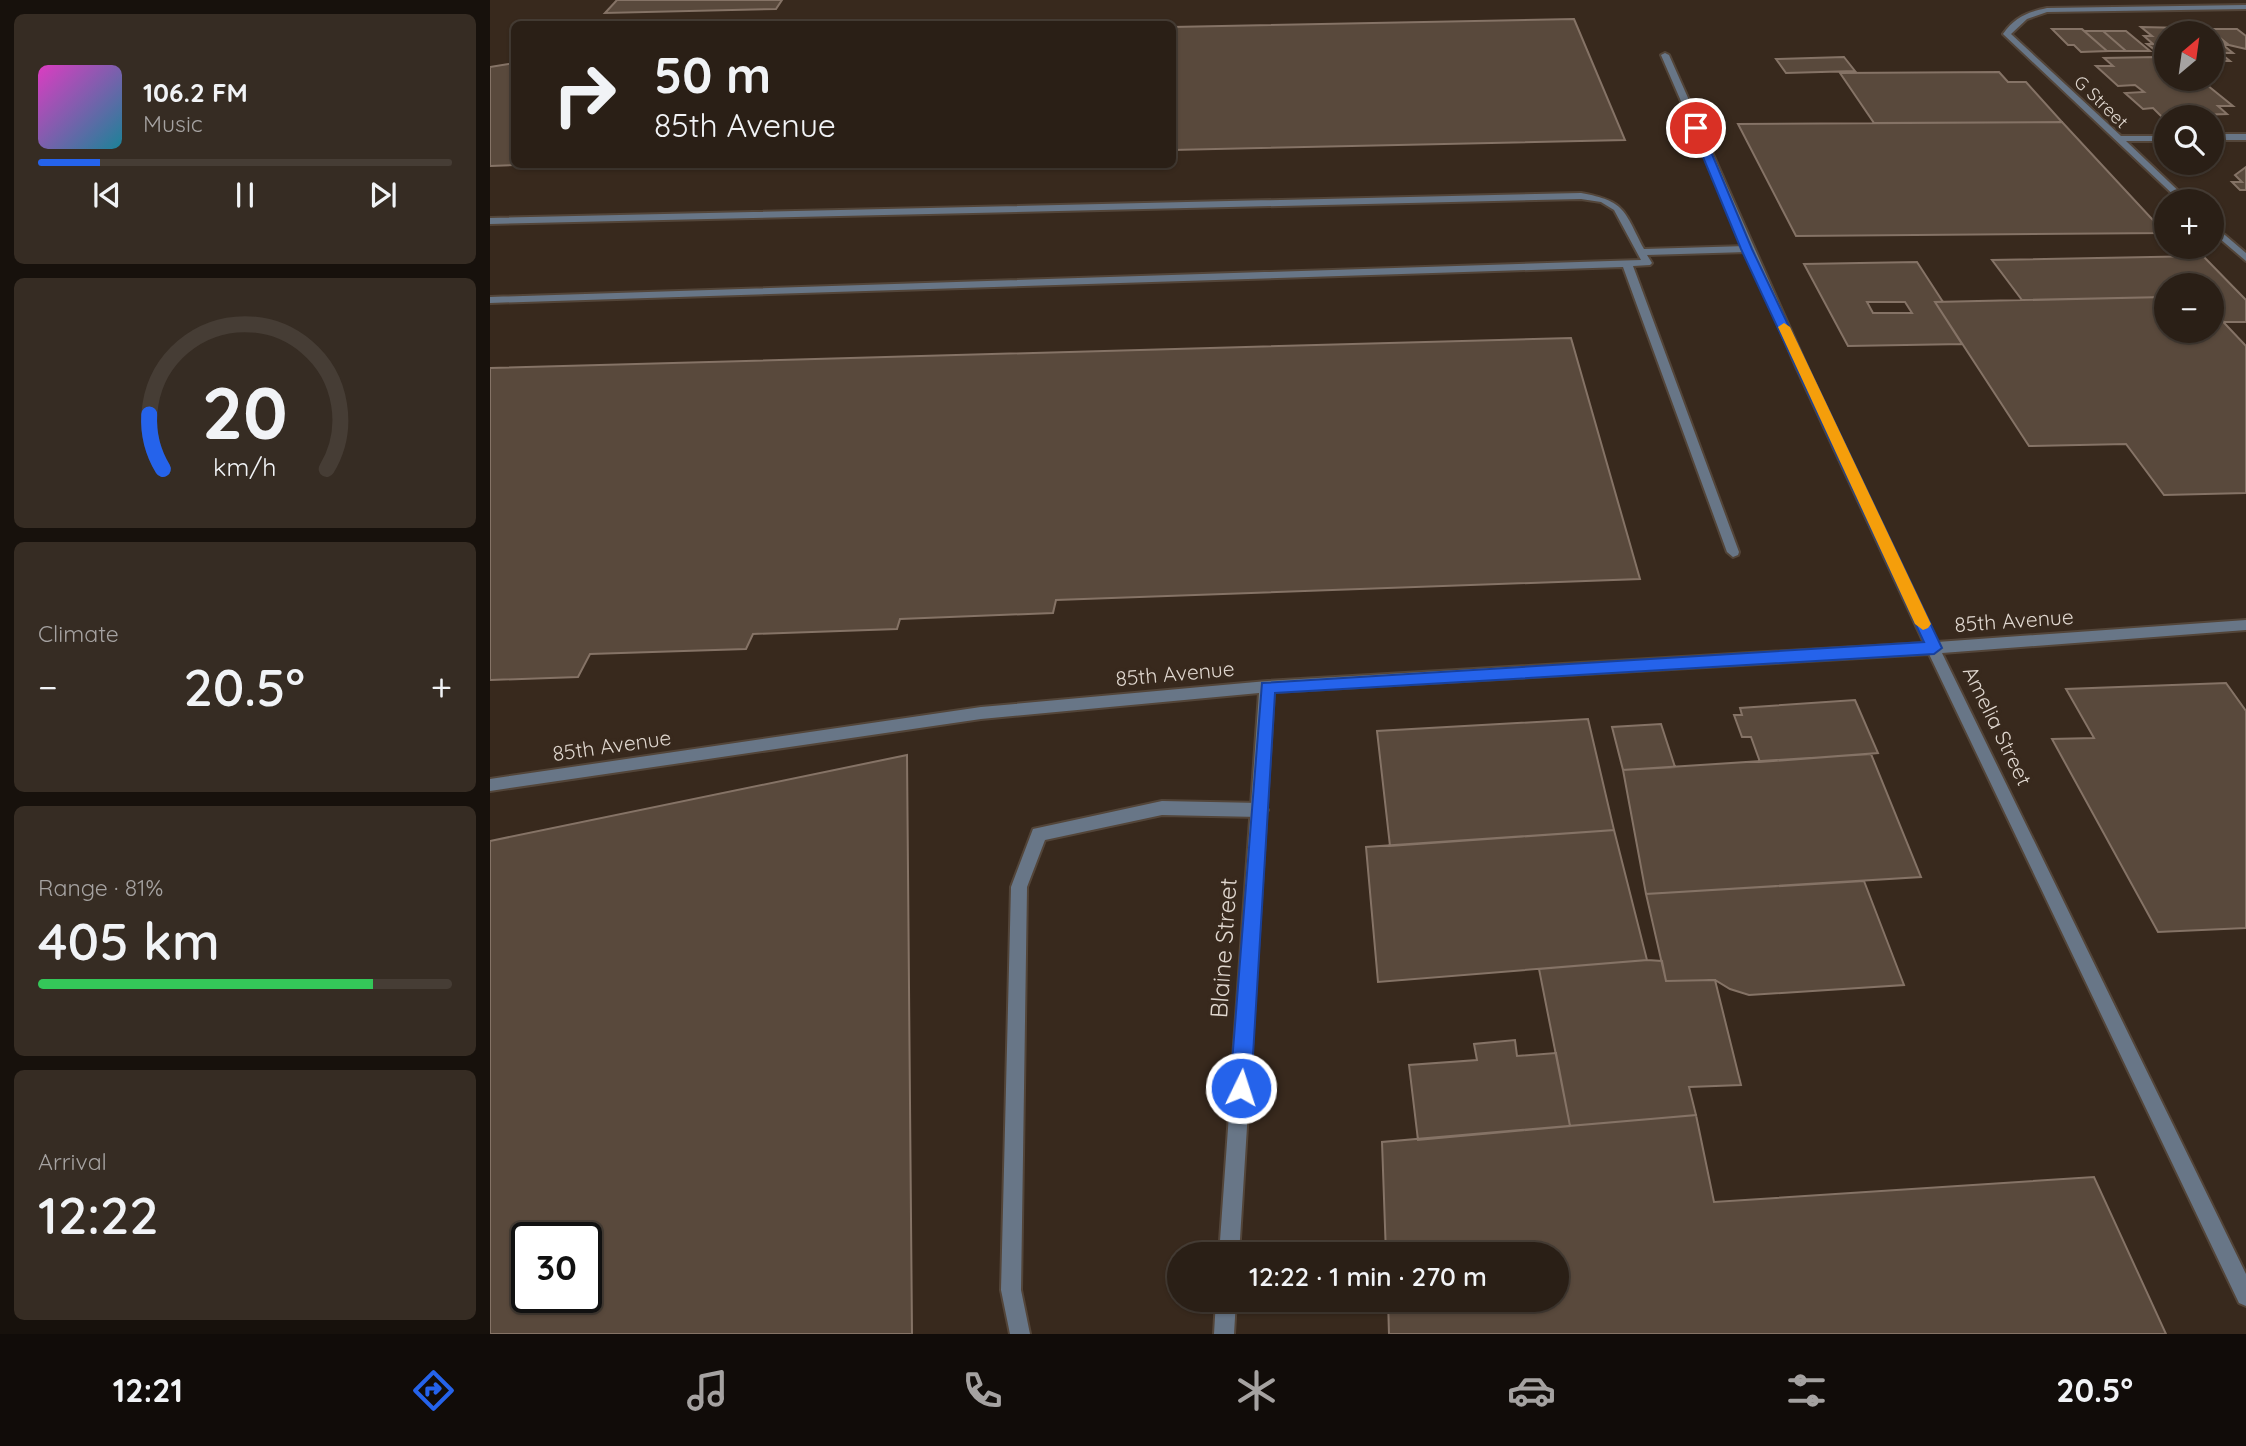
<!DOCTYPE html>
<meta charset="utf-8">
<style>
:root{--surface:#2a1f16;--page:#362c23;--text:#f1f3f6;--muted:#a5a2a1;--line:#463d35;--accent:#2563eb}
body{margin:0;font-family:Quicksand,sans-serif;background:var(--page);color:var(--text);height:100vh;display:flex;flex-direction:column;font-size:26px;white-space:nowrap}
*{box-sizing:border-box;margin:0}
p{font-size:23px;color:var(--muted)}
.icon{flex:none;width:38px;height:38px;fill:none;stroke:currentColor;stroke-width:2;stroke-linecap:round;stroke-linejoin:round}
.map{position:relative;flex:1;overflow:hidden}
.drawer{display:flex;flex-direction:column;gap:14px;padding:14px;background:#17110c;width:490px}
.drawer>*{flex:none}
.guide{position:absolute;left:21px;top:21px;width:665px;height:147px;border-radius:10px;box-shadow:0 2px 5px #0004,0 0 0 2px var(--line);background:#2a1f16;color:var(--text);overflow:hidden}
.needle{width:46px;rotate:29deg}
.buttons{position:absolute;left:1664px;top:21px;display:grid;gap:14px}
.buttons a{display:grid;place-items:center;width:70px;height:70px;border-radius:50%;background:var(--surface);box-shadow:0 2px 5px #0004,0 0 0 2px var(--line);font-size:35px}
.speed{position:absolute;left:21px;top:1222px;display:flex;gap:14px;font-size:35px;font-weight:700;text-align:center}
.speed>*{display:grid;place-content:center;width:91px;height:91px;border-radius:50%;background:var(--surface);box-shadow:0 2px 5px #0004,0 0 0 2px var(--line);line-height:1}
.speed .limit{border:4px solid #111;border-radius:10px;background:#fff;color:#111}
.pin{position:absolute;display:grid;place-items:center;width:60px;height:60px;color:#fff;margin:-30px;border:4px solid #fff;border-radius:50%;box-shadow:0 2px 7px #0007}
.me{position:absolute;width:77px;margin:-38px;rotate:4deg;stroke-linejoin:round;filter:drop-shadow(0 0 5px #0008)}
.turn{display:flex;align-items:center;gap:24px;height:147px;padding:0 28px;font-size:32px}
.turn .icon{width:91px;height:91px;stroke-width:2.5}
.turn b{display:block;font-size:49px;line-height:60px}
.big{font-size:52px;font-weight:600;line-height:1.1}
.drawer .tile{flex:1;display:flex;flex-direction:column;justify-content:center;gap:10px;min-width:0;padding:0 24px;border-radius:10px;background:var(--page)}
.drawer .dial{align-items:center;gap:0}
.dial svg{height:182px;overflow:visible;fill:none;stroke:var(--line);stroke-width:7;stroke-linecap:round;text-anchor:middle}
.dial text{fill:var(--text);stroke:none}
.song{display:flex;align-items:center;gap:21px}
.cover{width:84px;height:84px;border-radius:10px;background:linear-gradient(135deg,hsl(310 70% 55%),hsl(190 70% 35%))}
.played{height:7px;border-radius:4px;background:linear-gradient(90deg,var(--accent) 15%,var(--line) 15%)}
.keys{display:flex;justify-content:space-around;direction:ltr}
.heat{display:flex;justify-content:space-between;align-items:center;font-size:38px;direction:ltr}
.charge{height:10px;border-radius:5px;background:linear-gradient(90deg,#34c759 81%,var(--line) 0)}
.trip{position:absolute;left:677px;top:1242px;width:402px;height:70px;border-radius:35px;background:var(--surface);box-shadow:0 2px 5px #0004,0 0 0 2px var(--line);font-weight:600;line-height:70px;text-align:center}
.tabs{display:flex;height:112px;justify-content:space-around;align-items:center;background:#110c09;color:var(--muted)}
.tabs .icon{width:49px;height:49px}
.tabs .on{color:var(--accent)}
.tabs b{font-size:32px;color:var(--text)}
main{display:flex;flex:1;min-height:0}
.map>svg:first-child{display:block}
.building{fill:#59493c;stroke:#857366;stroke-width:2;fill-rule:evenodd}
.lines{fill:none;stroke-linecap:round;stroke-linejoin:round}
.lane-casing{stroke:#534539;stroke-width:4}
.street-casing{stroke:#534539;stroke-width:4}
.lane{fill:#687687;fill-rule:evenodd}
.street{fill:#687687;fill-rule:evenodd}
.route{fill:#2563eb;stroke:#184099;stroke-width:2}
.slow{fill:#f59e0b}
.labels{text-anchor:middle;stroke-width:7;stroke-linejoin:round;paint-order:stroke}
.far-street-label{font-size:18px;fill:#dfd6ce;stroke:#38291d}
.street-label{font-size:21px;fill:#dfd6ce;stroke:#38291d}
.near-street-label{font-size:24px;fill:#dfd6ce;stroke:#38291d}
</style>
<main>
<section class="drawer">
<div class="tile">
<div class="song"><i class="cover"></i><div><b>106.2 FM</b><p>Music</p></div></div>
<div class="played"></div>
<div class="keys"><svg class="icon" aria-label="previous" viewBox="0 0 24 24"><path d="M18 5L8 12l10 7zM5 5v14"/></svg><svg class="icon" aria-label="pause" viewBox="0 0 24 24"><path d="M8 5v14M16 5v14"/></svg><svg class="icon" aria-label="next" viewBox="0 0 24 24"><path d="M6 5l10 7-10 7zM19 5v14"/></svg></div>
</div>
<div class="tile dial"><svg viewBox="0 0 100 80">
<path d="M14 69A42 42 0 1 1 86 69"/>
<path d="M14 69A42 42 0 0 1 8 45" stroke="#2563eb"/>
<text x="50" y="56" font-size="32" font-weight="700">20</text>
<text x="50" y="72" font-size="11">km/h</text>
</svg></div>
<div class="tile"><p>Climate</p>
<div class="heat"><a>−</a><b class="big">20.5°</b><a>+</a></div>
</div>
<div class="tile"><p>Range · 81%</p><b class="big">405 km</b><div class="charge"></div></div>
<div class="tile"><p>Arrival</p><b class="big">12:22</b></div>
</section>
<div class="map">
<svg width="1756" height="1334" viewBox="0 0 1756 1334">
<rect width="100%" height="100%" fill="#38291d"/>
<path class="building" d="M127 0H292L286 9 115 13Z
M1084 19 1135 140 682 150V27Z
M1651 27 1695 28 1702 33H1676V54H1670L1657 44H1663L1654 36H1662Z
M1562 29H1592L1617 51 1591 52 1584 45H1578Z
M1719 29H1747L1756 36V49L1739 45Z
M1594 31H1613L1636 51H1617Z
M1613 31H1636L1660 51H1636Z
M1722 35 1737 45H1733L1743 53H1730L1740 61H1722Z
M1354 57 1365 71 1296 73 1286 59Z
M1667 57 1676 58V79H1688L1697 86 1717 85 1743 106H1728L1737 114 1671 116 1663 108 1653 109 1635 93 1654 92 1645 85 1628 86 1606 66H1623L1614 58Z
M24 63V164H50L0 166V67Z
M1509 72 1518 82H1536L1572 122 1384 123 1350 73Z
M1572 122 1675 233 1306 236 1248 124Z
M1756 167V190H1750L1742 182H1752L1745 175Z
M1713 256 1756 300V322H1734L1722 310V285H1676V297L1532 300 1502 260Z
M1427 262 1453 302H1445L1472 344 1358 346 1314 264ZM1377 302H1415L1422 313H1383Z
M1676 297V331H1722V310L1756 346V493L1674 495 1636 444 1539 446 1445 302Z
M1081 338 1150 579 566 600 563 613 410 619 407 629 263 634 256 649 100 654 88 677 0 680V368Z
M1736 683 1756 711V928L1668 932 1562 739 1604 738 1576 689Z
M1365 700 1388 753 1270 762 1261 737H1252L1244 715H1252L1250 708Z
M1098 719 1124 830 900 846 887 731Z
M1171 724 1185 767 1133 770 1122 727Z
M1381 754 1431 877 1156 894 1133 770Z
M417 755 422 1334H0V841ZM37 1237H96V1297H37Z
M1124 830 1157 960 888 982 876 847Z
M1374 881 1414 985 1259 995 1240 989 1225 980 1176 981 1156 894Z
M1157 960 1172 961 1176 981 1225 980 1251 1085 1199 1087 1206 1115 1080 1126 1049 969Z
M1025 1040 1027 1056 1066 1053 1080 1126 928 1140 919 1065 987 1060 984 1044Z
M1206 1115 1224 1202 1604 1177 1676 1334H899L898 1300H1068V1255H896L892 1142Z"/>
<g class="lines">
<g class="lane-casing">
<path id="lane" d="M1091 193C1136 201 1134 211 1154 249L1257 246 1262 249 1257 252 1157 255 1162 263 1160 265 1143 266 1249 552 1248 555 1243 557 1237 552 1133 267 0 303V297L1151 260 1124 210 1111 202 1091 199 0 224V218Z
M672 801 770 803 775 805 778 810 775 815 770 817 672 815 555 840 537 887 531 1290 540 1334H520L511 1290 521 887 543 829Z"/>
</g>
<g class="street-casing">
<path id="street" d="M1756 5V9L1557 12 1537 19 1521 34 1631 136H1676V141H1636L1699 201H1690L1513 34C1525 17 1538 12 1557 8Z
M1175 53 1179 55 1318 369 1447 642 1756 620V630L1452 653 1756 1274V1306L1749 1303 1439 654 784 692 749 1255H729L769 693 491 719 0 791V779L491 707 777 681 1434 643 1307 369 1171 55Z
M1722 134H1756V140H1722Z
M1722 224 1756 253V261L1722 232Z
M726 1300H746L744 1334H724Z"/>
</g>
<use href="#lane" class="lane"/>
<use href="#street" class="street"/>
</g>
<path class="route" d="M1206 125 1211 128 1262 249 1452 648 1444 654 785 693 761 1088 758 1095 751 1098 743 1095 740 1088 772 683 1434 642 1251 249 1201 128Z"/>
<path class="slow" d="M1294 323 1300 327 1441 624 1438 628 1433 630 1425 624 1288 327Z"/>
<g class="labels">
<g class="far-street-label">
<text transform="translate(1611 102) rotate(44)" y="6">G Street</text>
</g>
<g class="street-label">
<text transform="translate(1524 621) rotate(-4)" y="7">85th Avenue</text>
<text transform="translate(685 674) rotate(-5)" y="7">85th Avenue</text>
<text transform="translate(1507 726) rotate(64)" y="7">Amelia Street</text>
<text transform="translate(122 746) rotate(-8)" y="7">85th Avenue</text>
</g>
<g class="near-street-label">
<text transform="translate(734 948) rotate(-86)" y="8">Blaine Street</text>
</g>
</g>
</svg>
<div class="buttons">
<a><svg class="needle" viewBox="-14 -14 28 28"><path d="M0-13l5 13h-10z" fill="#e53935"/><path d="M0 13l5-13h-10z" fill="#a5a2a1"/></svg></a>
<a><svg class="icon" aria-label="search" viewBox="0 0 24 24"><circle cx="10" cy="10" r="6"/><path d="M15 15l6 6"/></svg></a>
<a>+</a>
<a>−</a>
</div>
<div class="speed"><div class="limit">30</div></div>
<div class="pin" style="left:1206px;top:128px;background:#d93025"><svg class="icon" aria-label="arrive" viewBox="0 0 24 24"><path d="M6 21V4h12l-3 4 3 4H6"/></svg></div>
<svg class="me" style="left:751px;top:1088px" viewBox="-20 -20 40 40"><circle r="17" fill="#2563eb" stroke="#fff" stroke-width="3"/><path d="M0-11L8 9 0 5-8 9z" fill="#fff"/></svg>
<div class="trip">12:22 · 1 min · 270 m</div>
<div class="guide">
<div class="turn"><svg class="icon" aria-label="right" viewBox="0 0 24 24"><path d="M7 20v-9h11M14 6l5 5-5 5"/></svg><div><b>50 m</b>85th Avenue</div></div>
</div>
</div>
</main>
<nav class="tabs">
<b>12:21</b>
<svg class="icon on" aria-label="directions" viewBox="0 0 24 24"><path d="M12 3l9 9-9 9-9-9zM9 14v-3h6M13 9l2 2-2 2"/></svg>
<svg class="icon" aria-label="music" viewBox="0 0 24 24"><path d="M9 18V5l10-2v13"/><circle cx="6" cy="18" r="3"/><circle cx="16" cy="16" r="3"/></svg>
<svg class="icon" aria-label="phone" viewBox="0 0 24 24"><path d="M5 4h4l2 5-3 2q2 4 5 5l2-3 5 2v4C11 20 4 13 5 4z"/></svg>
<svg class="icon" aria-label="climate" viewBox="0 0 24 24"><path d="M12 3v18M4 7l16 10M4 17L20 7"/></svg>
<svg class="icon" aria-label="car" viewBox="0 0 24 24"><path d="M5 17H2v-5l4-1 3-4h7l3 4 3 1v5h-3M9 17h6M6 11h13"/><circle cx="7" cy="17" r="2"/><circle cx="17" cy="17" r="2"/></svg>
<svg class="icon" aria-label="filters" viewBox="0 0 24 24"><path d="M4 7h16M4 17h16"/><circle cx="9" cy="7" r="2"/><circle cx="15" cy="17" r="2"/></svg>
<b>20.5°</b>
</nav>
